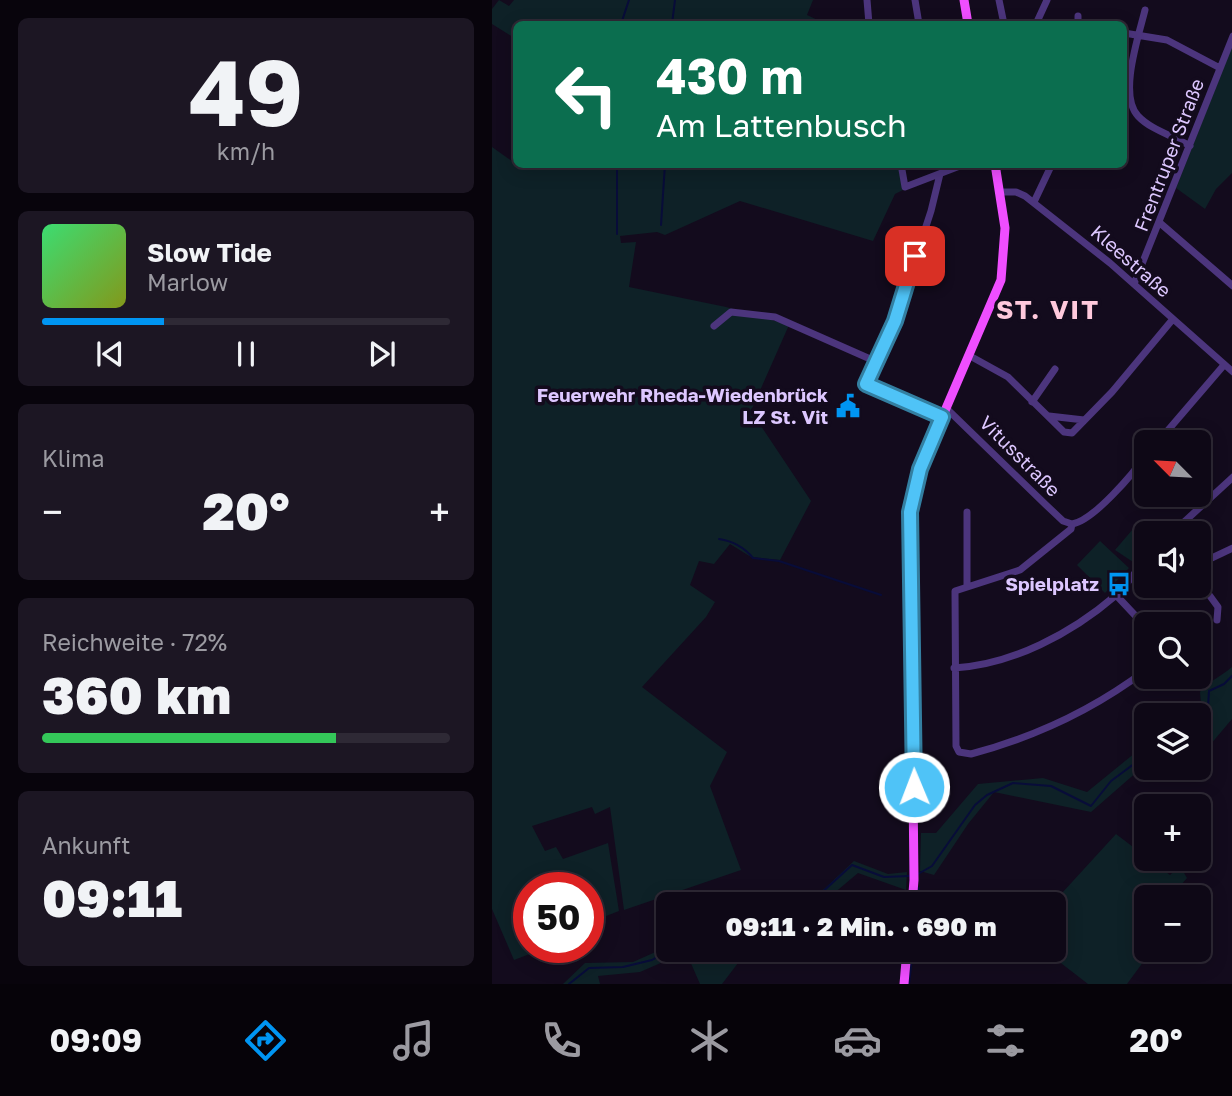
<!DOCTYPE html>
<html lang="de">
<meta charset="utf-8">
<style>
:root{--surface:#0e0816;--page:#1c1623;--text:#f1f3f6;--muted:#9b9aa1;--line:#2e2935;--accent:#0095f2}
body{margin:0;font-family:"Golos Text",sans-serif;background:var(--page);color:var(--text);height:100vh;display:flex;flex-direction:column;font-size:26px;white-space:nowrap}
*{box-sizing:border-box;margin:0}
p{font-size:23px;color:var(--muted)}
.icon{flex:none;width:38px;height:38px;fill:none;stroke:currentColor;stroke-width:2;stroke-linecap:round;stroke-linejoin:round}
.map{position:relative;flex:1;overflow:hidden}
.drawer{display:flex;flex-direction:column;gap:18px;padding:18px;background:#08040c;width:492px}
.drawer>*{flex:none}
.top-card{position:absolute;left:21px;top:21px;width:614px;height:147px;border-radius:10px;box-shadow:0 4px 18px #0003,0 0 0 2px var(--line);background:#0b6e4f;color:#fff;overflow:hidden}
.needle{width:46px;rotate:294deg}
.fabs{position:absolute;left:642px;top:430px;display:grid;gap:14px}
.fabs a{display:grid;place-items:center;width:77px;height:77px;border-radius:10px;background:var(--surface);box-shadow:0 4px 18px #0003,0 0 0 2px var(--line);font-size:35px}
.speed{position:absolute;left:21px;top:872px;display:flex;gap:14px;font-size:35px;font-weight:700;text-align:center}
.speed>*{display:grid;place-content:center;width:91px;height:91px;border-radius:50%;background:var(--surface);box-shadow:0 4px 18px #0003,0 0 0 2px var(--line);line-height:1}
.speed .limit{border:10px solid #d22;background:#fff;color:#111}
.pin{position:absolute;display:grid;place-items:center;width:60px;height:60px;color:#fff;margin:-30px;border-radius:14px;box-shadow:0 4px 10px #0006}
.me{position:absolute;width:77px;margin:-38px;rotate:359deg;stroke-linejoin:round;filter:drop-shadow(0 0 5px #0008)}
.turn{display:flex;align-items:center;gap:24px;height:147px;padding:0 28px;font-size:32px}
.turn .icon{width:91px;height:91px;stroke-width:2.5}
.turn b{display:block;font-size:49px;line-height:60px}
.big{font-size:52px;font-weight:800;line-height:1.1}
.drawer .card{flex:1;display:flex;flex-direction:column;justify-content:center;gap:10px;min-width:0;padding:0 24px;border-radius:10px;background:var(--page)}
.drawer .dial{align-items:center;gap:0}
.dial b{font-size:91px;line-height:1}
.song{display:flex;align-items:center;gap:21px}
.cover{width:84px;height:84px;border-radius:10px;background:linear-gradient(135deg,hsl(140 70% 55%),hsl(70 70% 35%))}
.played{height:7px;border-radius:4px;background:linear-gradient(90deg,var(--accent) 30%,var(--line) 30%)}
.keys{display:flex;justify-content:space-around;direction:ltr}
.heat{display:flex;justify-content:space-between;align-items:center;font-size:38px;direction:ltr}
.charge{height:10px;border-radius:5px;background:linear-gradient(90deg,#34c759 72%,var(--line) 0)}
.trip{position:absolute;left:164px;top:892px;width:410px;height:70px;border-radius:10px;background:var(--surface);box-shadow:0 4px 18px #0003,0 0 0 2px var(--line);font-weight:800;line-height:70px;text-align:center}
.menu{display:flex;height:112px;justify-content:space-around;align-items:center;background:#060309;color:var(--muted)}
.menu .icon{width:49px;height:49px}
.menu .active{color:var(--accent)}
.menu b{font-size:32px;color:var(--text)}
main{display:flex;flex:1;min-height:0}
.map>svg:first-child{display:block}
.green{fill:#0e2127}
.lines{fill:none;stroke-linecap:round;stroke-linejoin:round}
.stream{stroke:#080c39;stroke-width:2}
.minor{stroke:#4c357d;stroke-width:7}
.major{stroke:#ef4eff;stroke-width:9}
.route-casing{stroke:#337fa1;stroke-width:18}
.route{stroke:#4fc3f7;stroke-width:12}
.labels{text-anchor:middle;stroke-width:7;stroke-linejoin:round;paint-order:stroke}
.street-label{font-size:19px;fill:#ddc7ff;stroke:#130b1d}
.poi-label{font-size:19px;font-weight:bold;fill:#ddc7ff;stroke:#130b1d;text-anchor:end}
.district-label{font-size:26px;font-weight:bold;letter-spacing:2px;fill:#ffc9dc;stroke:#130b1d}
</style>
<main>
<section class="drawer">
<div class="card dial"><b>49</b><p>km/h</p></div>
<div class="card">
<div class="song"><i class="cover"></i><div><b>Slow Tide</b><p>Marlow</p></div></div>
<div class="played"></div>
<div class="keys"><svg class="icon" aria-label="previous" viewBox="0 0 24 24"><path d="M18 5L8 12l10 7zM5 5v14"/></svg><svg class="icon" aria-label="pause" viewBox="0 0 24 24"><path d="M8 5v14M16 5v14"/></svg><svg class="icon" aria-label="next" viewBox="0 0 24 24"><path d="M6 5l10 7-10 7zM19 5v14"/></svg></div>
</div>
<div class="card"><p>Klima</p>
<div class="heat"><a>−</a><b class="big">20°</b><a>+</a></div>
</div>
<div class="card"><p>Reichweite · 72%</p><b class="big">360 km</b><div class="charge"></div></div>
<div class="card"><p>Ankunft</p><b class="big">09:11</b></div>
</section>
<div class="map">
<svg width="741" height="984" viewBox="0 0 741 984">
<rect width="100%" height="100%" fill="#130b1d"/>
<path class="green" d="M7 0 17 6 22 0H321L315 15 334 24H24V39L0 24V9Z
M740 46V173L724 189 713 209 684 188Z
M0 147 24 164 406 165 411 190 403 194 381 241 248 201 173 235 165 232 128 236 129 243 144 242 137 287 234 307 297 325 259 411 319 501 288 560 259 557 238 544 222 564 207 561 198 585 223 602 214 617 150 687 235 752 218 786 249 870 132 910 118 807 103 814 100 807 40 826 53 851 64 847 71 859 116 843 127 911 96 923V887H37V947H56L22 960 0 909Z
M641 529 654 540V553L644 564 623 550Z
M608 541 637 568 613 593 585 565Z
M740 667V719L707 758V716H690L703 711 709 704 708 692C715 682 730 676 740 667Z
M654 744V764L599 812 502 792 476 824 442 875 428 871 429 833H444L486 784 551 778 595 792Z
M624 834 678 875 688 866 695 878 678 898H654V950H660L635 984H596L552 950H562L559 905Z
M362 861 396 874 415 872 414 890 366 873 328 905H310L317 903Z
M177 946V950H256L230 984H208L194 952 148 972 106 976 108 984H71L93 963 141 962Z"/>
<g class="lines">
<path class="stream" d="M129 24 137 0
M180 24 183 0
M169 225 173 164
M125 234V164
M227 539C240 541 252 547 261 558L287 561 389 595
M707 716 716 707 717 691 732 684 741 675
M426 874 440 866 483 805 495 795 521 783 559 786 599 806 619 781 654 755
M316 905 360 865 392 877 417 876
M415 905V904
M425 905 427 888
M77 984 97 968 131 967 160 960 177 950
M417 984 421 950"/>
<path class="minor" d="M375 0 377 24
M423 0 427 24
M507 0 512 24
M653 10C647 35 626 95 646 116 659 130 682 136 698 146
M586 16V24
M544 24 555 0
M632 33 675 40 728 68
M409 164 413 187 473 164
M448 174 439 211 403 321 374 384 450 417
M508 192H524L533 196 618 263 741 372
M542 202 560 164
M668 223 741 286
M642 284 741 36
M222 326 239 312 283 317 385 362
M478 356 516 377 572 432 580 433 620 392 681 319
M540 402 563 369
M454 408 553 504 571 521 580 524
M557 416 592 420
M665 443 732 365
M654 455C642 473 601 521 580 524L579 529 528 570 463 591 464 746 467 752 479 754C543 737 601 710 654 670
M475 512V586
M679 534 741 477
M707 564 741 548
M707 581 726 607 725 620
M624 595 654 627
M462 668C520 665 580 633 623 596 634 587 644 570 654 559"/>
<path class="major" d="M472 0 476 24
M420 905 422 880 418 511 428 469 509 280 513 228 503 164
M412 984 415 950"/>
</g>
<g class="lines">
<g class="route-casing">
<path id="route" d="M422 787 418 512 428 469 450 417 374 384 403 321 423 256"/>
</g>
<use href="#route" class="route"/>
</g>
<defs>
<g id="civic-bare" transform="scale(1.89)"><path d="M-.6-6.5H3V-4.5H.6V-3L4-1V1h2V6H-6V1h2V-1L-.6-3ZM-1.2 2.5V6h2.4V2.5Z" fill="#0095f2" stroke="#130b1d" stroke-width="2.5" paint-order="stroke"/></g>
<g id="bus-bare" transform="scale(1.89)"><path d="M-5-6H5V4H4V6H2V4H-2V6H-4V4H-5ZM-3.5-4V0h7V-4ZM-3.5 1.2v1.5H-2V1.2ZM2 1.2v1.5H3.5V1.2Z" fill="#0095f2" stroke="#130b1d" stroke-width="2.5" paint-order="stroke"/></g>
</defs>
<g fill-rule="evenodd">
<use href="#civic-bare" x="356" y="406"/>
<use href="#bus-bare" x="627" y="584"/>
</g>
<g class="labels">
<g class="street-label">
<text transform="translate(677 155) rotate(-69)" y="7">Frentruper Straße</text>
<text transform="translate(639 261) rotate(41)" y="7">Kleestraße</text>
<text transform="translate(528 456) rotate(45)" y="7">Vitusstraße</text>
</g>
<g class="poi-label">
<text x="336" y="402">Feuerwehr Rheda-Wiedenbrück<tspan x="336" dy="22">LZ St. Vit</tspan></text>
<text x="607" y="591">Spielplatz</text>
</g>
<g class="district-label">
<text x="556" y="319">ST. VIT</text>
</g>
</g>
</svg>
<div class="fabs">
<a><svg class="needle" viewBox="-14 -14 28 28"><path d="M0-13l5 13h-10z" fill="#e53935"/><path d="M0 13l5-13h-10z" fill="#9b9aa1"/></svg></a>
<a><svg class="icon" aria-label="sound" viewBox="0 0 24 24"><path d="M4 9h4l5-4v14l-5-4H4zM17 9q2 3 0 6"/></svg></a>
<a><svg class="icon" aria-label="search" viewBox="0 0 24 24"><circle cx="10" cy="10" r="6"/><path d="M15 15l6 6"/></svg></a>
<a><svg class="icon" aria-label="layers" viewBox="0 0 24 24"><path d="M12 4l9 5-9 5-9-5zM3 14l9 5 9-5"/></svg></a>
<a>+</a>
<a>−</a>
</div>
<div class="speed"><div class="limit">50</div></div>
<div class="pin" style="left:423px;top:256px;background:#d93025"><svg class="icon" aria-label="arrive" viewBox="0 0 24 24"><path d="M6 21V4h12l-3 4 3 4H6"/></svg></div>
<svg class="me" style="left:422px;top:787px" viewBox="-20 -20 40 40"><circle r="17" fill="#4fc3f7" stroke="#fff" stroke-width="3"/><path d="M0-11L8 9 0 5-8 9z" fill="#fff"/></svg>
<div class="trip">09:11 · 2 Min. · 690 m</div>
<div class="top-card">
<div class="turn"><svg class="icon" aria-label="left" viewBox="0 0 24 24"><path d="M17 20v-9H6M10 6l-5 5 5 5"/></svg><div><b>430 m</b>Am Lattenbusch</div></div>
</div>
</div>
</main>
<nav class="menu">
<b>09:09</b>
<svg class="icon active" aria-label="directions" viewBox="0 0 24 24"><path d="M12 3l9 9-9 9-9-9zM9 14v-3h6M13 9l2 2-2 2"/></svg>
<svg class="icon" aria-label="music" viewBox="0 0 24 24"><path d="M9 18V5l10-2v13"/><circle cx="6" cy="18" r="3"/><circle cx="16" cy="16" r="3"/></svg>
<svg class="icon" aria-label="phone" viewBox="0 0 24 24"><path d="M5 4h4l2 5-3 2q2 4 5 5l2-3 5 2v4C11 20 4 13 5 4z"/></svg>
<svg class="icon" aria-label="climate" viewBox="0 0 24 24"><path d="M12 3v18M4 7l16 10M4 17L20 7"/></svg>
<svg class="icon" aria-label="car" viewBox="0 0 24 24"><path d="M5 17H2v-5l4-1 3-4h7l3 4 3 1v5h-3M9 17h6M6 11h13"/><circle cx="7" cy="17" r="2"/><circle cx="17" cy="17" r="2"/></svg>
<svg class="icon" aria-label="filters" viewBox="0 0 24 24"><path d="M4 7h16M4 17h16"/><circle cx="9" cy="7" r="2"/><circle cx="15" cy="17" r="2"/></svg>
<b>20°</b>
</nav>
